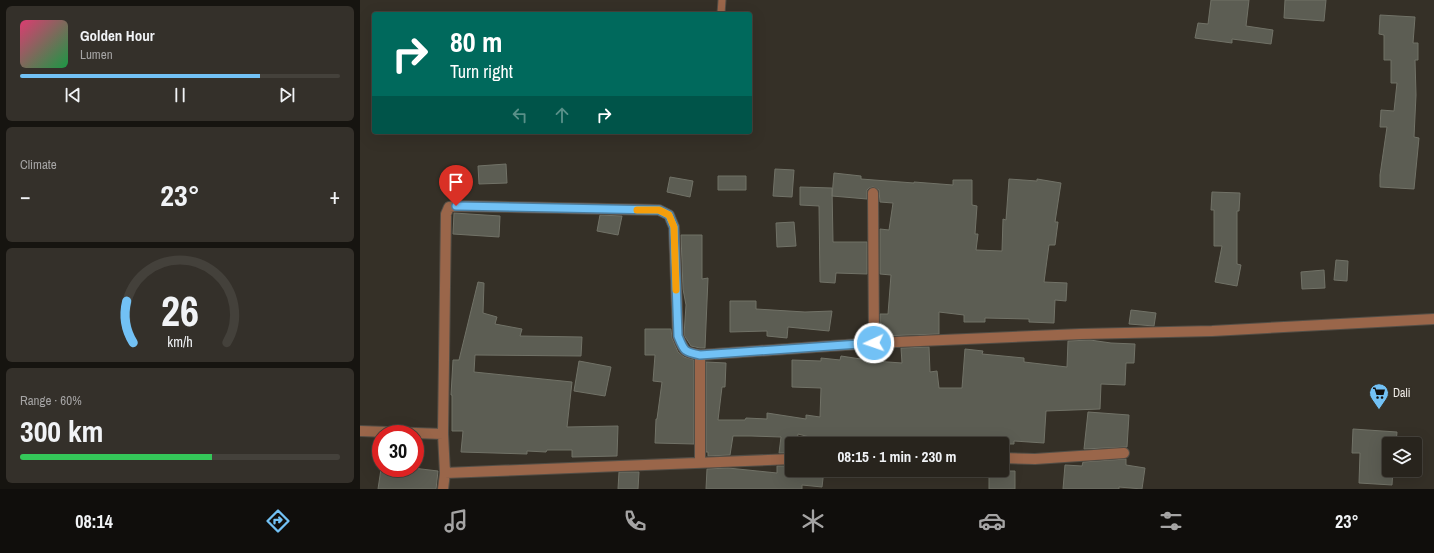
<!DOCTYPE html>
<meta charset="utf-8">
<style>
:root{--surface:#28241d;--page:#34302a;--text:#f1f3f6;--muted:#a5a4a4;--line:#44413b;--accent:#72c1f5}
body{margin:0;font-family:"Archivo Narrow",sans-serif;background:var(--page);color:var(--text);height:100vh;display:flex;flex-direction:column;font-size:15px;white-space:nowrap}
*{box-sizing:border-box;margin:0}
p{font-size:13px;color:var(--muted)}
.icon{flex:none;width:22px;height:22px;fill:none;stroke:currentColor;stroke-width:2;stroke-linecap:round;stroke-linejoin:round}
.map{position:relative;flex:1;overflow:hidden}
.panel{display:flex;flex-direction:column;gap:6px;padding:6px;background:#161410;width:360px}
.panel>*{flex:none}
.top-card{position:absolute;left:12px;top:12px;width:380px;height:122px;border-radius:4px;box-shadow:0 4px 16px #0002,0 0 0 1px var(--line);background:#00695c;color:#fff;overflow:hidden}
.buttons{position:absolute;left:1022px;top:437px;display:grid;gap:8px}
.buttons a{display:grid;place-items:center;width:40px;height:40px;border-radius:4px;background:var(--surface);box-shadow:0 4px 16px #0002,0 0 0 1px var(--line);font-size:20px}
.speed{position:absolute;left:12px;top:425px;display:flex;gap:8px;font-size:20px;font-weight:700;text-align:center}
.speed>*{display:grid;place-content:center;width:52px;height:52px;border-radius:50%;background:var(--surface);box-shadow:0 4px 16px #0002,0 0 0 1px var(--line);line-height:1}
.speed .limit{border:6px solid #d22;background:#fff;color:#111}
.pin{position:absolute;display:grid;place-items:center;width:34px;height:34px;color:#fff;margin:-41px -17px;border-radius:50% 50% 50% 0;rotate:-45deg;box-shadow:0 0 4px #0007}
.pin .icon{rotate:45deg}
.me{position:absolute;width:44px;margin:-22px;rotate:267deg;stroke-linejoin:round;filter:drop-shadow(0 0 3px #0008)}
.turn{display:flex;align-items:center;gap:14px;height:84px;padding:0 12px;font-size:18px}
.turn .icon{width:52px;height:52px;stroke-width:2.5}
.turn b{display:block;font-size:28px;line-height:34px}
.lanes{display:flex;align-items:center;height:38px;padding:0 12px;background:#0003;justify-content:center;gap:20px;direction:ltr}
.lanes .off{opacity:.35}
.big{font-size:30px;font-weight:700;line-height:1.1}
.panel .tile{flex:1;display:flex;flex-direction:column;justify-content:center;gap:6px;min-width:0;padding:0 14px;border-radius:6px;background:var(--page)}
.panel .dial{align-items:center;gap:0}
.dial svg{height:104px;overflow:visible;fill:none;stroke:var(--line);stroke-width:7;stroke-linecap:round;text-anchor:middle}
.dial text{fill:var(--text);stroke:none}
.song{display:flex;align-items:center;gap:12px}
.cover{width:48px;height:48px;border-radius:6px;background:linear-gradient(135deg,hsl(340 70% 55%),hsl(140 70% 35%))}
.played{height:4px;border-radius:2px;background:linear-gradient(90deg,var(--accent) 75%,var(--line) 75%)}
.keys{display:flex;justify-content:space-around;direction:ltr}
.heat{display:flex;justify-content:space-between;align-items:center;font-size:22px;direction:ltr}
.charge{height:6px;border-radius:3px;background:linear-gradient(90deg,#34c759 60%,var(--line) 0)}
.trip{position:absolute;left:425px;top:437px;width:224px;height:40px;border-radius:4px;background:var(--surface);box-shadow:0 4px 16px #0002,0 0 0 1px var(--line);font-weight:700;line-height:40px;text-align:center}
.tab-bar{display:flex;height:64px;justify-content:space-around;align-items:center;background:#100e0c;color:var(--muted)}
.tab-bar .icon{width:28px;height:28px}
.tab-bar .current{color:var(--accent)}
.tab-bar b{font-size:18px;color:var(--text)}
main{display:flex;flex:1;min-height:0}
.map>svg:first-child{display:block}
.building{fill:#5c5d53;stroke:#717267}
.lines{fill:none;stroke-linecap:round;stroke-linejoin:round}
.lane-casing{stroke:#534e46;stroke-width:9}
.street-casing{stroke:#534e46;stroke-width:12}
.lane{stroke:#9a664a;stroke-width:7}
.street{stroke:#9a664a;stroke-width:10}
.route-casing{stroke:#4a7d9f;stroke-width:10}
.route{stroke:#72c1f5;stroke-width:7}
.slow{stroke:#f59e0b;stroke-width:7}
.labels{text-anchor:middle;stroke-width:4;stroke-linejoin:round;paint-order:stroke}
.poi-label{font-size:12px;fill:#f2eee9;stroke:#353027;text-anchor:start}
</style>
<main>
<section class="panel">
<div class="tile">
<div class="song"><i class="cover"></i><div><b>Golden Hour</b><p>Lumen</p></div></div>
<div class="played"></div>
<div class="keys"><svg class="icon" aria-label="previous" viewBox="0 0 24 24"><path d="M18 5L8 12l10 7zM5 5v14"/></svg><svg class="icon" aria-label="pause" viewBox="0 0 24 24"><path d="M8 5v14M16 5v14"/></svg><svg class="icon" aria-label="next" viewBox="0 0 24 24"><path d="M6 5l10 7-10 7zM19 5v14"/></svg></div>
</div>
<div class="tile"><p>Climate</p>
<div class="heat"><a>−</a><b class="big">23°</b><a>+</a></div>
</div>
<div class="tile dial"><svg viewBox="0 0 100 80">
<path d="M14 69A42 42 0 1 1 86 69"/>
<path d="M14 69A42 42 0 0 1 9 37" stroke="#72c1f5"/>
<text x="50" y="56" font-size="32" font-weight="700">26</text>
<text x="50" y="72" font-size="11">km/h</text>
</svg></div>
<div class="tile"><p>Range · 60%</p><b class="big">300 km</b><div class="charge"></div></div>
</section>
<div class="map">
<svg width="1074" height="489" viewBox="0 0 1074 489">
<rect width="100%" height="100%" fill="#353027"/>
<path class="building" d="M851 0H889L886 26 913 30 911 44 872 39V43L835 38 838 23 848 24Z
M925 0H966L964 21 924 18Z
M1020 15 1055 17 1053 43H1058V60H1055L1056 95 1054 137 1059 138 1054 189 1020 187V175L1027 127H1020L1021 110 1034 111 1037 83H1031V60H1024V35L1019 34Z
M146 164 147 183 119 184 118 166Z
M415 169 434 170 432 197 413 196Z
M474 173 501 176V179L554 183V182L593 185V180H612V205L617 206 615 234H618L616 250 642 251 643 219 646 220 649 179 677 181V179L701 183 695 222H698L695 245H689L684 282 707 283 706 301 695 300 694 323 669 322V319L625 318V322H604V315L579 312V334L520 336V314H528L531 275 520 274V229L529 230 533 203 520 202 519 190 513 187 509 188 507 190V199L472 196Z
M358 176H386V190H358Z
M310 177 333 181 330 197 307 192Z
M440 187 472 188 473 242H507V274L476 273 475 283 460 282 459 206 440 205Z
M852 192 880 193 879 211H877V264L881 265 877 286 855 282 862 246H854V210H851Z
M94 213 140 216 139 237 93 234Z
M240 215 262 216 258 235 237 231Z
M434 222 436 246 417 247 416 223Z
M321 235H342V279L348 278 345 348H340L331 346 324 335 326 305 323 289Z
M976 260 988 261 987 281 974 280Z
M964 270 965 288 942 289 941 272Z
M118 282 124 283 123 313 137 317 135 324 162 329 160 336 222 337 221 356 115 355 114 372 212 382 207 427 258 426 257 456 212 457V450H187L186 452 167 451V454L101 452 103 431H92V395H91L93 360H99Z
M370 301H396V309L445 312 472 311 469 331 428 327 427 338 407 336V331L370 332Z
M771 310 796 313 794 326 769 324Z
M285 329H311L312 338 318 352 324 357 334 360V444L295 443 296 419H297L302 382 293 381 295 355H285Z
M730 340 751 343 775 344 774 363H766L765 385 741 384 740 409 686 411 684 443 654 441V444H477L438 434 437 444H432V453H419L421 437 391 436H373L370 455 348 456V452H346V362L366 363 365 387H362L358 420H385L386 418 407 419V413L446 419V415L460 417 461 388 432 387V360L461 361V358L480 360 481 356 514 361 542 363 541 348 569 347 570 372 577 371 579 388H602L605 349 623 351 622 354 664 358V362L707 367 708 341Z
M219 361 251 367 245 396 214 391Z
M728 412 769 415 767 447 724 449Z
M993 429 1037 432 1036 444H1029V470H1033L1032 485 999 483 1000 453H992Z
M766 459V465L785 468 782 489 759 487V489H703L705 465 722 466 723 462Z
M417 466H432V470H464L462 487 442 485V489H346L347 469 368 468 417 473Z
M53 468 78 471 76 489H18L21 469 52 473Z
M629 471H655V489H629Z
M259 472H279L278 489H258Z"/>
<g class="lines">
<g class="lane-casing">
<path id="lane" d="M361 14 362 0"/>
</g>
<g class="street-casing">
<path id="street" d="M513 193 514 343
M0 431 83 434 85 473 83 489
M83 434 86 214 89 207 96 206 299 210 309 215 314 227 318 336C324 351 324 352 340 355
M642 458 675 459 764 453
M340 462V355L514 343 721 334 852 331 1074 319
M85 473 432 459"/>
</g>
<use href="#lane" class="lane"/>
<use href="#street" class="street"/>
</g>
<g class="lines">
<g class="route-casing">
<path id="route" d="M96 206 299 210 309 215 314 227 318 336C324 351 324 352 340 355L514 343"/>
</g>
<use href="#route" class="route"/>
<path class="slow" d="M277 210H299L309 215 314 227 316 290"/>
</g>
<defs>
<g id="supermarket-pin" transform="scale(1)"><path d="M0 17L-7.5 6A9.5 9.5 0 1 1 7.5 6Z" fill="#72c1f5" stroke="#353027"/><path d="M-6-5.5h2.5l.6 2H6L4.5 2H-2.5L-4.4-4H-6ZM-1.5 3.2a1.3 1.3 0 1 0 .1 0ZM3 3.2a1.3 1.3 0 1 0 .1 0Z" fill="#111"/></g>
</defs>
<g fill-rule="evenodd">
<use href="#supermarket-pin" x="1019" y="393"/>
</g>
<g class="labels">
<g class="poi-label">
<text x="1033" y="397">Dali</text>
</g>
</g>
</svg>
<div class="buttons">
<a><svg class="icon" aria-label="layers" viewBox="0 0 24 24"><path d="M12 4l9 5-9 5-9-5zM3 14l9 5 9-5"/></svg></a>
</div>
<div class="speed"><div class="limit">30</div></div>
<div class="pin" style="left:96px;top:206px;background:#d93025"><svg class="icon" aria-label="arrive" viewBox="0 0 24 24"><path d="M6 21V4h12l-3 4 3 4H6"/></svg></div>
<svg class="me" style="left:514px;top:343px" viewBox="-20 -20 40 40"><circle r="17" fill="#72c1f5" stroke="#fff" stroke-width="3"/><path d="M0-11L8 9 0 5-8 9z" fill="#fff"/></svg>
<div class="trip">08:15 · 1 min · 230 m</div>
<div class="top-card">
<div class="turn"><svg class="icon" aria-label="right" viewBox="0 0 24 24"><path d="M7 20v-9h11M14 6l5 5-5 5"/></svg><div><b>80 m</b>Turn right</div></div>
<div class="lanes"><svg class="icon off" aria-label="left" viewBox="0 0 24 24"><path d="M17 20v-9H6M10 6l-5 5 5 5"/></svg><svg class="icon off" aria-label="ahead" viewBox="0 0 24 24"><path d="M12 20V5M6 11l6-6 6 6"/></svg><svg class="icon" aria-label="right" viewBox="0 0 24 24"><path d="M7 20v-9h11M14 6l5 5-5 5"/></svg></div>
</div>
</div>
</main>
<nav class="tab-bar">
<b>08:14</b>
<svg class="icon current" aria-label="directions" viewBox="0 0 24 24"><path d="M12 3l9 9-9 9-9-9zM9 14v-3h6M13 9l2 2-2 2"/></svg>
<svg class="icon" aria-label="music" viewBox="0 0 24 24"><path d="M9 18V5l10-2v13"/><circle cx="6" cy="18" r="3"/><circle cx="16" cy="16" r="3"/></svg>
<svg class="icon" aria-label="phone" viewBox="0 0 24 24"><path d="M5 4h4l2 5-3 2q2 4 5 5l2-3 5 2v4C11 20 4 13 5 4z"/></svg>
<svg class="icon" aria-label="climate" viewBox="0 0 24 24"><path d="M12 3v18M4 7l16 10M4 17L20 7"/></svg>
<svg class="icon" aria-label="car" viewBox="0 0 24 24"><path d="M5 17H2v-5l4-1 3-4h7l3 4 3 1v5h-3M9 17h6M6 11h13"/><circle cx="7" cy="17" r="2"/><circle cx="17" cy="17" r="2"/></svg>
<svg class="icon" aria-label="filters" viewBox="0 0 24 24"><path d="M4 7h16M4 17h16"/><circle cx="9" cy="7" r="2"/><circle cx="15" cy="17" r="2"/></svg>
<b>23°</b>
</nav>
